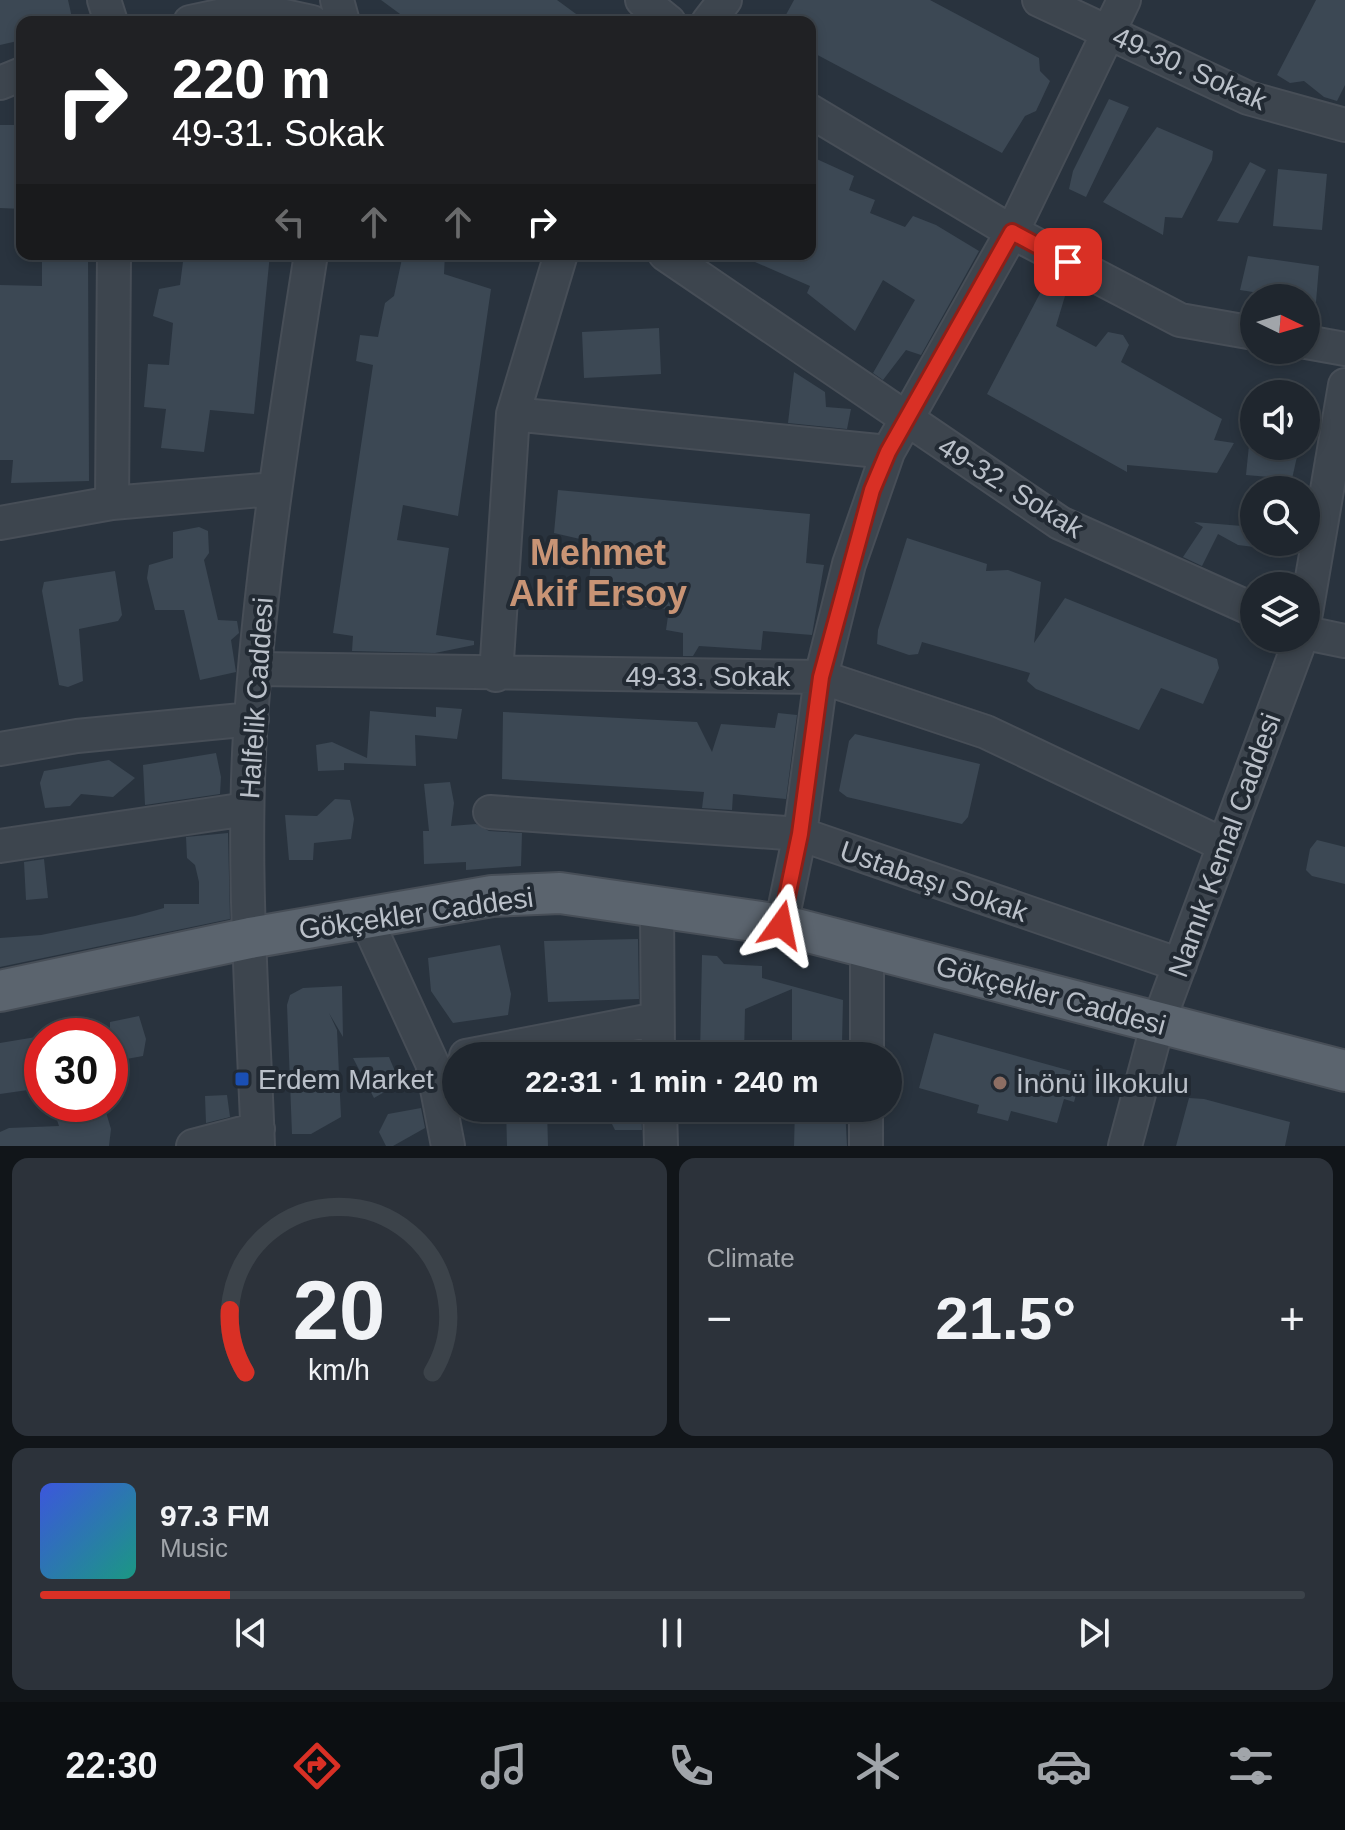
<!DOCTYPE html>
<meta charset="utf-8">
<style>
:root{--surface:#1f262e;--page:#2c323a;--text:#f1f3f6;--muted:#a1a5aa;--line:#3c434a;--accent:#d93025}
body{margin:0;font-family:Helvetica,sans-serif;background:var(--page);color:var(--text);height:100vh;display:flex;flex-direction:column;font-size:30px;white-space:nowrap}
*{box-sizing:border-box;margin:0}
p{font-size:26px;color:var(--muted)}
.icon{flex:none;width:44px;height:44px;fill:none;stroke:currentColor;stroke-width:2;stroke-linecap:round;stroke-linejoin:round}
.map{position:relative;height:1146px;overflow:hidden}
.details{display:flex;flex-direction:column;gap:12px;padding:12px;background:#111519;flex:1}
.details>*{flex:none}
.hud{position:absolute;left:16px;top:16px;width:800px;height:244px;border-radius:16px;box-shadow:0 4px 12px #0003,0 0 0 2px var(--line);background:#202124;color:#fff;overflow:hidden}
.needle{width:52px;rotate:95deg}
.fabs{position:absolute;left:1240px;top:284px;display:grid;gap:16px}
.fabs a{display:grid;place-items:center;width:80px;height:80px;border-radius:50%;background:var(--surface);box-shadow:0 4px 12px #0003,0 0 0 2px var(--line);font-size:40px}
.speed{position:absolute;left:24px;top:1018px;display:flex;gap:16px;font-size:40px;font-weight:700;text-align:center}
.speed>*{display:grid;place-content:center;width:104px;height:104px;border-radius:50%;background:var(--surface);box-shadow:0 4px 12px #0003,0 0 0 2px var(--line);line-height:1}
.speed .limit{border:12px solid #d22;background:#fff;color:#111}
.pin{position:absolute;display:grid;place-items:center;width:68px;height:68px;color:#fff;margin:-34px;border-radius:16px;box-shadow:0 4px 12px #0006}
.me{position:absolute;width:88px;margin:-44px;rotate:12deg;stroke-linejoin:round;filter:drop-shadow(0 0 6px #0008)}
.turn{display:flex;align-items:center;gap:28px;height:168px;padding:0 24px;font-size:36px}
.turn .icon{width:104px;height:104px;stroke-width:2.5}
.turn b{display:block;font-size:56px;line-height:68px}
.lanes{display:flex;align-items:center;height:76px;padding:0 24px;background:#0003;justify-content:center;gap:40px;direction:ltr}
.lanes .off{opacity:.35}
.big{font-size:60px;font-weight:700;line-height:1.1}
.details .tile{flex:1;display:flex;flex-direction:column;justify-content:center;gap:12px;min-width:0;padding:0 28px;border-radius:16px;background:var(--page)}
.details .dial{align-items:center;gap:0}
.dial svg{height:208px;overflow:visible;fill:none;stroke:var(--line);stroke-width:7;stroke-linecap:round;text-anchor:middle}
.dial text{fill:var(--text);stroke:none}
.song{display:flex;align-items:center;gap:24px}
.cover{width:96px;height:96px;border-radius:12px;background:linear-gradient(135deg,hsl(230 70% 55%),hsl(170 70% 35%))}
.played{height:8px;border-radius:4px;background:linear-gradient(90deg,var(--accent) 15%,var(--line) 15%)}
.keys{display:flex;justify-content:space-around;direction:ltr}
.heat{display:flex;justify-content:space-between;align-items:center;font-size:44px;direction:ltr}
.details .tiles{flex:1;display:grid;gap:12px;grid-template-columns:1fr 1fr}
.tile:last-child{grid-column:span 2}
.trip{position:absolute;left:442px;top:1042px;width:460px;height:80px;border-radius:40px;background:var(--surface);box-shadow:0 4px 12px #0003,0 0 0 2px var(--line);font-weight:700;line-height:80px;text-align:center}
.tabs{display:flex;height:128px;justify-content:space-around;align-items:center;background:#0c0f12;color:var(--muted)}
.tabs .icon{width:56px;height:56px}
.tabs .on{color:var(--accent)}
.tabs b{font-size:36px;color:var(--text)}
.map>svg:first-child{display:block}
.building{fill:#3c4854}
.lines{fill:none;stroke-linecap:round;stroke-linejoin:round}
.minor-casing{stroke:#474e57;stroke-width:36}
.major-casing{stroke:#474e57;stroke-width:44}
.minor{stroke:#3d454e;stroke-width:32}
.major{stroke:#5b646e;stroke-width:40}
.route-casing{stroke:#8d1f18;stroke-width:20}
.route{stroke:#d93025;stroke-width:14}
.transit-dot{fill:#1a4fb4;stroke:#222a33;stroke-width:3}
.education-dot{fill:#8d6e63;stroke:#222a33;stroke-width:3}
.labels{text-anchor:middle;stroke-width:8;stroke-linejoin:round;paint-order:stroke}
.street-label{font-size:28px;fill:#bac0c9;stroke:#222a33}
.poi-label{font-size:28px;fill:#bac0c9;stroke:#222a33;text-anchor:start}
.district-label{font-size:36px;font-weight:bold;fill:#c99475;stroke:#222a33}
</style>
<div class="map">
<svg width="1345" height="1146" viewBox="0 0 1345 1146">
<rect width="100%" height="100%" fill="#29333e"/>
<path class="building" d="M0 0H68L73 22H22V40L0 45Z
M381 0H557L587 22H411Z
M794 0H930L1039 58 1040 71 1050 81 1036 111 1025 116 1002 153 810 51V22H782Z
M1316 0H1345V85L1337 101 1324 97 1304 81 1290 83 1277 75Z
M1109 99 1129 107 1086 197 1069 189 1073 171Z
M0 125H22V209L0 208Z
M1157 127 1213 151 1212 160 1182 218 1165 217 1163 235 1103 202Z
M810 156 854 176 849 190 875 200 870 213 905 227 913 216 936 225 979 251 921 355 906 350 883 380 873 373 915 300 883 280 855 331 807 293 810 286 739 255 810 254Z
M1250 162 1266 170 1238 223 1217 221Z
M1278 169 1327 174 1322 230 1273 226Z
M42 254H88L89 481 11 483 13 460H0V285L42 286Z
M184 254H270L254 414 210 410 204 452 161 448 166 409 144 407 148 364 169 365 173 323 153 316 159 289 180 285Z
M403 254H445L444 274 491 289 458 516 403 505 397 540 449 548 436 635 474 641V645L435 653 352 651 353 636 333 633 373 365 356 361 360 335 378 337 385 303 394 296Z
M1248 256 1319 266 1316 302 1240 290Z
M1047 280 1065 296 1056 326 1096 347 1108 332 1123 335 1129 345 1121 362 1222 419 1214 440 1234 443 1217 473 1127 465V472L987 394Z
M659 328 661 374 584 378 582 332Z
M794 372 825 392 826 407 851 409 847 429 788 423Z
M1249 445 1298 452 1292 479 1246 475Z
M558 490 810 514 806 563 824 565 812 635 763 631 761 650 699 646 693 656H683V633L666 630 669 609 587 602 593 542 554 533Z
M1194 522 1254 527V547L1238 545 1218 534 1202 566 1183 557 1203 527Z
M199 527 208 531 209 553 204 560 218 620 237 621 239 633 231 640 236 672 200 680 184 610H155L147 578 149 565 173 558V532Z
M907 538 987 564 986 571 1008 570 1041 582 1034 643 1065 598 1217 659 1219 668 1203 704 1161 688 1139 730 1036 689 1027 681 1030 673 922 642 918 654 909 655 877 644 878 630Z
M115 571 122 615 118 621 79 629 83 681 68 687 59 685 42 591 44 582Z
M436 707 462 709 457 739 415 735 416 766 344 763V770L318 771 316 745 332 742 367 758 370 711 436 717Z
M503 712 697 722 712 752 721 724 775 728 778 713 797 715 786 799 733 794 732 810 702 808 704 792 502 779Z
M855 734 980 764 968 817 962 824 847 797 839 791 849 741Z
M216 753 221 777 220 794 145 805 143 765Z
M109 760 135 778 113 797 81 794 70 806 45 808 40 783 44 771Z
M450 782 454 803 451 826 476 824 489 831 522 833 521 866 466 870V862L424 864 423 831H429L424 784Z
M335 799 350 800 354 819 351 839 314 843 313 860H289L285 815 317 816Z
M228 833 230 919 0 967V938L41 935 135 916 164 908V904H199V882L195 865 187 858 186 837Z
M1317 840 1345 847V884L1312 876 1306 870 1310 849Z
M44 859 48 898 26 900 24 862Z
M638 939 639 999 548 1002 544 941Z
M500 945 511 994 508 1015 453 1023 431 991 428 958Z
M702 955 717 956 724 964 762 966V978L843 1000 842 1044 792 1043V989L745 1009 744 1056H700Z
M342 986 343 1037 329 1013 337 1030 341 1117 311 1134H292L287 1005 290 995 303 988Z
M139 1016 146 1039 143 1056 110 1062V1022Z
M934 1033 1082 1074 1074 1102 1064 1099 1057 1123 1011 1111 1008 1121 977 1113 979 1105 919 1088Z
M42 1036V1088L0 1094V1043Z
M389 1057 400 1083 374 1098 353 1058Z
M227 1095 230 1117 206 1123 205 1096Z
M1189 1098 1204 1099 1290 1122 1285 1146H1176Z
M421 1108 425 1128 393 1146H386L379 1132 388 1114Z
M506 1108H547L548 1146H507Z
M604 1108H641L642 1130H615Z
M795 1108H845L847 1146H794Z
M105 1109 111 1129 109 1146H0V1132L9 1128 59 1126 57 1120Z"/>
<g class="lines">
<g class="minor-casing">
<path id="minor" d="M104 0 111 22
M337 0 343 22
M642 0 669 22
M1039 0 1248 98 1345 125
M190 22 252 9 312 22
M708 22 725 0
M0 83 22 74
M810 111 1012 232 1180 320 1254 333
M665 254 1060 523 1254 610
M1306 342 1345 349
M513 414 888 452
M112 503 114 254
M0 523 112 503 274 489
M1306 613 1345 385
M1306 633 1345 641
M257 669 821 677 986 732 1222 844
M496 675 513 414 561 254
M0 749 77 736 252 719
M490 812 800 834 1180 965
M0 846 247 809
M657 904 658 1056
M366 919 432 1063 448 1146
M781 925 800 834 821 677 849 564 888 452 1012 232 1124 0
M466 1056 657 1019
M867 1056V947
M660 1108 661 1146
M193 1146 258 1129
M258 1146C253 1009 242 871 250 734 260 573 286 413 311 254
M866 1146V1108
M1125 1146 1158 1023 1301 638"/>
</g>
<g class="major-casing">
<path id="major" d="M0 991 250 938 492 896 560 893 781 925 1345 1071"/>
</g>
<use href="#minor" class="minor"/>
<use href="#major" class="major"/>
</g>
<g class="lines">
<g class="route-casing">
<path id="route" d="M781 925 800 834 821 677 872 490 888 452 1012 232 1068 262"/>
</g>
<use href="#route" class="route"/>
</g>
<rect class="transit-dot" x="234" y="1071" width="16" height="16" rx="4"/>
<circle class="education-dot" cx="1000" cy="1083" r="8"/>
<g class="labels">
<g class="street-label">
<text transform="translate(1190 68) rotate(24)" y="10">49-30. Sokak</text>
<text transform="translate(1011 487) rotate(32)" y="10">49-32. Sokak</text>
<text x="708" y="686">49-33. Sokak</text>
<text transform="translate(256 698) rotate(-86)" y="10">Halfelik Caddesi</text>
<text transform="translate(1224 845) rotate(-70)" y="10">Namık Kemal Caddesi</text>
<text transform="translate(934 881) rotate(19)" y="10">Ustabaşı Sokak</text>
<text transform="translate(416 913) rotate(-8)" y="10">Gökçekler Caddesi</text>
<text transform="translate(1051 995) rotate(15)" y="10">Gökçekler Caddesi</text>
</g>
<g class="poi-label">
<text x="258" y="1089">Erdem Market</text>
<text x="1016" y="1093">İnönü İlkokulu</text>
</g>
<g class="district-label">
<text x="598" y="565">Mehmet<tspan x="598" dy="41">Akif Ersoy</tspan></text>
</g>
</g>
</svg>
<div class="fabs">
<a><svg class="needle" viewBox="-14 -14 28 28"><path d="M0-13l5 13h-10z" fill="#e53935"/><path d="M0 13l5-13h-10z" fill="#a1a5aa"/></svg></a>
<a><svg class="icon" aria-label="sound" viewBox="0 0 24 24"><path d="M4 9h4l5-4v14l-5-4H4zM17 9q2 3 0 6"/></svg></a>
<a><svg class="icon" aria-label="search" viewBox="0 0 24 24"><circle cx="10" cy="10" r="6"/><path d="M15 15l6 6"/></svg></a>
<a><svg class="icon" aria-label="layers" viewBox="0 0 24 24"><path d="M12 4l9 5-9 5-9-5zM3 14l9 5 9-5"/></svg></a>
</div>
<div class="speed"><div class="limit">30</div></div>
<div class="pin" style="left:1068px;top:262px;background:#d93025"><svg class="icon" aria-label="arrive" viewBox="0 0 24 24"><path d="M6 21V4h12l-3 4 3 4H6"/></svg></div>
<svg class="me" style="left:781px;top:925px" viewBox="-20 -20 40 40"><path d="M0-17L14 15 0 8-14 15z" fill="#d93025" stroke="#fff" stroke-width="4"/></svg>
<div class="trip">22:31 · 1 min · 240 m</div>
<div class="hud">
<div class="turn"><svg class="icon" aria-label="right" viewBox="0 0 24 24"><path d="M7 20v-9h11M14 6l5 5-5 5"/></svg><div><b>220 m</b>49-31. Sokak</div></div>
<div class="lanes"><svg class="icon off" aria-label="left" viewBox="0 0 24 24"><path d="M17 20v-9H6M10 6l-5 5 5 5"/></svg><svg class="icon off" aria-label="ahead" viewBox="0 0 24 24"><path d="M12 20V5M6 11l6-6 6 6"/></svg><svg class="icon off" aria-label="ahead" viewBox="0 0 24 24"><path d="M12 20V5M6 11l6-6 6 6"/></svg><svg class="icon" aria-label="right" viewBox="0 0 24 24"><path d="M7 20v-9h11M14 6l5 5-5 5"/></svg></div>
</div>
</div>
<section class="details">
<div class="tiles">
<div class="tile dial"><svg viewBox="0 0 100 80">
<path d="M14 69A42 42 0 1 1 86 69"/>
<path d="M14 69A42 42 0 0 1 8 45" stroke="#d93025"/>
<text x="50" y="56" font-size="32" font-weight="700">20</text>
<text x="50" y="72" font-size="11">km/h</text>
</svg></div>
<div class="tile"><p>Climate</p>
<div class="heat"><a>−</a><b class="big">21.5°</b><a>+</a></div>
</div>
<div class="tile">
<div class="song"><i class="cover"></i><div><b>97.3 FM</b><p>Music</p></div></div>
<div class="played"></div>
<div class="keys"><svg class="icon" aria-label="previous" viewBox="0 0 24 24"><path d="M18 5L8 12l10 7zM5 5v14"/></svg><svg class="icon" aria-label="pause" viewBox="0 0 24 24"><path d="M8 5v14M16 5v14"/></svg><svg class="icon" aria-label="next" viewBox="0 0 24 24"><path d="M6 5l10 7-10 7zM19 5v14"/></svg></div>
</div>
</div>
</section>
<nav class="tabs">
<b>22:30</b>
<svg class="icon on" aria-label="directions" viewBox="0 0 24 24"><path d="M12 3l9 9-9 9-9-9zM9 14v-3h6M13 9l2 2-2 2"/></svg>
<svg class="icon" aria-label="music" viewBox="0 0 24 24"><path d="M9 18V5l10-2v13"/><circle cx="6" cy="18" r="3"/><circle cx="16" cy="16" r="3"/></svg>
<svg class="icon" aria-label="phone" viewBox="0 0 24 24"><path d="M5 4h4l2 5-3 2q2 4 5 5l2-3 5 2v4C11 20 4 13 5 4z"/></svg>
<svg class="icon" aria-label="climate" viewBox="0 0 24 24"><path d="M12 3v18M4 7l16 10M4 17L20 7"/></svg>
<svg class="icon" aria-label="car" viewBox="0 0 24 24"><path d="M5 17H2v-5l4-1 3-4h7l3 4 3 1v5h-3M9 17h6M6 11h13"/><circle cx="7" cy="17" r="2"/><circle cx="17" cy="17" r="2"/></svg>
<svg class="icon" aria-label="filters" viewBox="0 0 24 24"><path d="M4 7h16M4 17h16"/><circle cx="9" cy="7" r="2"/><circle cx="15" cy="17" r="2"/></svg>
</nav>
